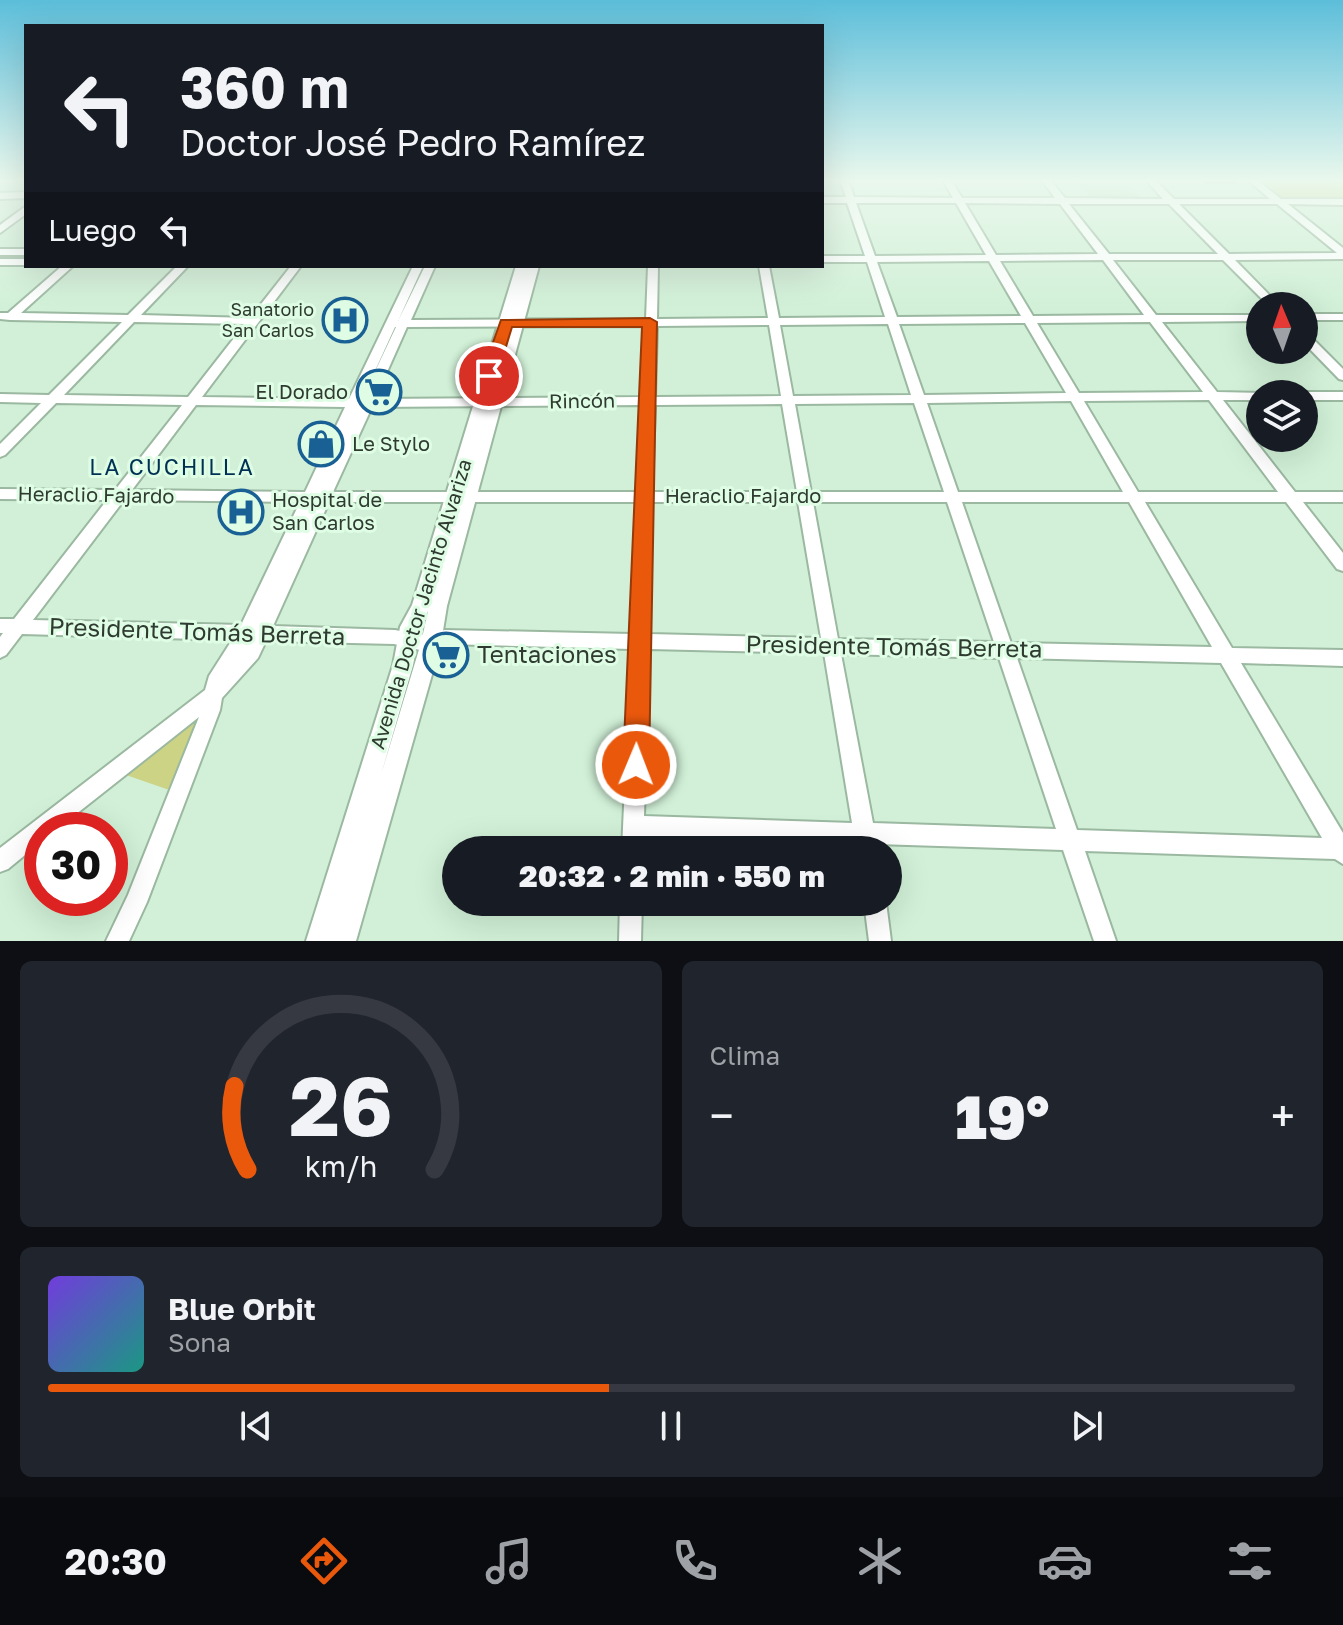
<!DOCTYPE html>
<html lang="es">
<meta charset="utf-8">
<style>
:root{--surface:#171b24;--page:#20242c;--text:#f1f3f6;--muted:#9ea1a6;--line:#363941;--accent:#ea580c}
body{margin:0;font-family:"Golos Text",sans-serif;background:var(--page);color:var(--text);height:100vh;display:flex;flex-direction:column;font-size:30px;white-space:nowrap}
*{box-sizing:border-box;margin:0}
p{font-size:26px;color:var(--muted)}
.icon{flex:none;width:44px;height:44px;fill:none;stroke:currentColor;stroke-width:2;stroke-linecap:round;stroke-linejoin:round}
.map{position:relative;height:941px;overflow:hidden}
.side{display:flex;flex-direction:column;gap:20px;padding:20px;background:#0d0f14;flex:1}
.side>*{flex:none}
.hud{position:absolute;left:24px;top:24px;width:800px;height:244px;border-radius:0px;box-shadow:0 8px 32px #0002;background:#171b24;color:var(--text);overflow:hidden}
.needle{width:52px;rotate:358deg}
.tools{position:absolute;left:1246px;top:292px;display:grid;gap:16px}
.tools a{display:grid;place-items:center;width:72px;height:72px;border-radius:50%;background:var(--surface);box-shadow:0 8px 32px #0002;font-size:40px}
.speed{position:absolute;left:24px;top:812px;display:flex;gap:16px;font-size:40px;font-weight:700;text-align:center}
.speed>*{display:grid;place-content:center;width:104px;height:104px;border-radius:50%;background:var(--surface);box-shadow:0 8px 32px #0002;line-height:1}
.speed .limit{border:12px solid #d22;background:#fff;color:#111}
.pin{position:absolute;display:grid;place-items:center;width:68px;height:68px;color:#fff;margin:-34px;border:4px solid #fff;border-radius:50%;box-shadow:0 2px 8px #0007}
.me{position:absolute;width:88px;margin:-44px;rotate:1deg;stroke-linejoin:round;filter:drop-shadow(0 0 6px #0008)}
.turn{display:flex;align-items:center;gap:28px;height:168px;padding:0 24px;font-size:36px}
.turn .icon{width:104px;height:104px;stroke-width:2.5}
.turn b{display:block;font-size:56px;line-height:68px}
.then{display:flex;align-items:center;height:76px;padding:0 24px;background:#0003;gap:16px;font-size:30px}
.big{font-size:60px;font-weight:800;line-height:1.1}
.side .tile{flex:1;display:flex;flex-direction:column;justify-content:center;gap:12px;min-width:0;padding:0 28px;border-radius:12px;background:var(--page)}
.side .dial{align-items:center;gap:0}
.dial svg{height:208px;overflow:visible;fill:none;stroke:var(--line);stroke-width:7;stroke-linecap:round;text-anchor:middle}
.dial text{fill:var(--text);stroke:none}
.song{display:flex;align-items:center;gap:24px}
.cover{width:96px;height:96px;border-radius:12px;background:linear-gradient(135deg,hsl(260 70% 55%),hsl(170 70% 35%))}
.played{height:8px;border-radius:4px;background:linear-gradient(90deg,var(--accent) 45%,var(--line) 45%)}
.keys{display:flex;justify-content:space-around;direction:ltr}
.heat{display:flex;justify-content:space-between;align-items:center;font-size:44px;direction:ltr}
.side .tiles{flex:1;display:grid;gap:20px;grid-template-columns:1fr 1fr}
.tile:last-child{grid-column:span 2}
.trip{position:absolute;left:442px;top:836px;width:460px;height:80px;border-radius:40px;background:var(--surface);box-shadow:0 8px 32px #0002;font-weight:800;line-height:80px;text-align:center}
.tab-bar{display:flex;height:128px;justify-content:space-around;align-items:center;background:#090b0e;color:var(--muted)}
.tab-bar .icon{width:56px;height:56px}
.tab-bar .selected{color:var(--accent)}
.tab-bar b{font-size:36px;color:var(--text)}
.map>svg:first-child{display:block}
.built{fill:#c0e5c7}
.green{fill:#cdd385}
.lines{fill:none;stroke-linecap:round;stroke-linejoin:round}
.minor-casing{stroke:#9bb8a0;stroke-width:4}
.major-casing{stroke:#9bb8a0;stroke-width:4}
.minor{fill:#fff;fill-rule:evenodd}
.major{fill:#fff;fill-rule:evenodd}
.wall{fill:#7e9e91}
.route{fill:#ea580c;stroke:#983908;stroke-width:2}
.labels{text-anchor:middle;stroke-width:6;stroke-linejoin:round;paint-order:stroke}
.far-poi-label{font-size:18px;fill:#2f3b31;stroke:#defde4;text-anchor:end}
.poi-label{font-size:20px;fill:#2f3b31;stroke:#defde4;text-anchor:start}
.street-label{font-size:20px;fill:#2f3b31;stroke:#defde4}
.neighbourhood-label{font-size:22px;letter-spacing:2px;fill:#003154;stroke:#defde4}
.near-street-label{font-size:24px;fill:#2f3b31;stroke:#defde4}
.near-poi-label{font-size:24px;fill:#2f3b31;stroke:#defde4;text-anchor:start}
</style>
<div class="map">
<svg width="1343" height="941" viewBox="0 0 1343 941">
<rect width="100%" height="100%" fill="#d1f0d7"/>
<path class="built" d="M1075 180H1122L1141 200 1092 199Z"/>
<path class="green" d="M1257 180H1343V199H1281Z
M201 716 175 792 126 775Z"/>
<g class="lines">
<g class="minor-casing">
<path id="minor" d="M840 180H848L854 197 953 198 943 180H951L962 198H1055L1042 180H1050L1065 198 1163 199 1146 180H1155L1174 199H1270L1248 180H1257L1281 199H1343V205L1288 204 1343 248V259L1235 260 1280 306H1269L1223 260H1113L1156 315H1260V321L1162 322 1217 392 1264 393 1260 394V400H1223L1295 492H1343V502H1303L1343 553V571L1337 569 1286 502H1145L1232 648 1343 650V666L1241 663 1343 833V864L1335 859 1085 851 1116 941H1094L1063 850 876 844 878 850H856L855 844 644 837V850H622L631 649 445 644 420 650 394 644 266 641 258 658 222 698 220 710 147 902 129 941H106L128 895 199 717 56 830H42V841L8 869 0 872V848L205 690 209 676 232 640 22 634 6 655 0 658V637L3 633H0V619H14L107 500 0 499V489L115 490 182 405 56 403 5 455 0 457V444L41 403 0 402V394L49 395 122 322 10 320 0 319V313H8L62 266H73L21 313 128 315 177 266H188L141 315 250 318 291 266H301L202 397 349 399 413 266H423L398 321 425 266H435L411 320 646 319 648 266H658L657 319 768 318 759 266H769L779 318 885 317 867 262H822V256H865L847 203H822V197H846ZM856 203H956L986 255 875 256ZM965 203 1060 204 1098 254 996 255ZM1069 204H1169L1218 254H1109ZM1179 204H1277L1337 253 1229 254ZM1103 260 1144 315 1033 316 1000 261ZM989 261 1021 316 897 317 877 262ZM134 322 245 324 188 397 64 395ZM1150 322 1203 392 1079 393 1037 323ZM1025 323 1066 393 924 395 899 324ZM888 324 911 395 793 396 780 325ZM769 325 781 396 655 397 657 326ZM645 326 642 397 375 399 407 327ZM395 327H396L362 399ZM1209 400 1278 492H1138L1084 401ZM1071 401 1123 492H958L927 403ZM914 403 944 492H811L795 404ZM782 404 797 492H652L655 405ZM196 405 345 407 305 492 132 490ZM642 405 638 492H333L372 407ZM124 500 300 502 241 625 33 620ZM329 502H638L632 634 445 630 420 635 395 630 273 626ZM652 502H798L821 638 649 634ZM813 502H947L994 642 838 639ZM962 502H1129L1212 647 1011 643ZM649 649 824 653 852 823 644 816ZM841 654 999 658 1056 829 873 823ZM1017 658 1221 663 1322 838 1077 830Z
M26 192V198L0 199V193Z
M26 206V214L0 233V225Z
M0 249H26V255H0Z
M0 259H26V265H0Z
M1304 314H1343V320H1304Z
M1304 333 1308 334 1343 369V380L1339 379 1304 343Z
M1304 392H1343V400H1304V394H1299Z
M620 902H642L641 941H619Z
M864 902H886L891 941H869Z"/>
</g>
<g class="major-casing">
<path id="major" d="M516 266H539L447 606 441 643 356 941H306L393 665 400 627 412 605ZM428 611 421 643 381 775 413 665 420 627Z"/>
</g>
<use href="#minor" class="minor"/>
<use href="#major" class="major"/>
</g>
<path class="wall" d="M1201 180H1238L1236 184H1206Z"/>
<linearGradient id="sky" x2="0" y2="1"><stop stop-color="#5cbeda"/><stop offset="0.58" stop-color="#eaf8ed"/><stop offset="1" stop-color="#eaf8ed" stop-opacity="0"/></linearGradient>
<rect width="1343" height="311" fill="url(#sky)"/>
<path class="route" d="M650 318 657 322 649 765 645 774 636 777 627 774 623 765 642 327H512L497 376 489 381 481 376 501 320Z"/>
<defs>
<g id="hospital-ring" transform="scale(2.3)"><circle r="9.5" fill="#defde4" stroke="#196094" stroke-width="1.5"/><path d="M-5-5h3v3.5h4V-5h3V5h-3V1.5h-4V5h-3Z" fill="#196094"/></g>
<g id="supermarket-ring" transform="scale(2.3)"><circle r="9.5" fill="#defde4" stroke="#196094" stroke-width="1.5"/><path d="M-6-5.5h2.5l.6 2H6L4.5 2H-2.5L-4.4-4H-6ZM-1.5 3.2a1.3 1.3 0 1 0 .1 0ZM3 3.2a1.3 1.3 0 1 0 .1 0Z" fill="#196094"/></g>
<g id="shop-ring" transform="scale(2.3)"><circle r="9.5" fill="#defde4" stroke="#196094" stroke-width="1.5"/><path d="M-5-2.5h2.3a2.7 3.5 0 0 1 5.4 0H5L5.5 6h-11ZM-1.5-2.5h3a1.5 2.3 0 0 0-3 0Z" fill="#196094"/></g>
</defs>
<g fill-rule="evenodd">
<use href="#hospital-ring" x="345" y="320"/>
<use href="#supermarket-ring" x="379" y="392"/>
<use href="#shop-ring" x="321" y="444"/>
<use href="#hospital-ring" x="241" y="512"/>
<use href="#supermarket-ring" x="446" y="655"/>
</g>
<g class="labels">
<g class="far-poi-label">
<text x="314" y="316">Sanatorio<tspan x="314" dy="21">San Carlos</tspan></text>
</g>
<g class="poi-label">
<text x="348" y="399" text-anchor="end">El Dorado</text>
<text x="352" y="451">Le Stylo</text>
<text x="272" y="507">Hospital de<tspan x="272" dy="23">San Carlos</tspan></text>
</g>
<g class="street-label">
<text transform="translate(582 401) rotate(-1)" y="7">Rincón</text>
<text transform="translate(96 495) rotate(1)" y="7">Heraclio Fajardo</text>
<text x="743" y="503">Heraclio Fajardo</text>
<text transform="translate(421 604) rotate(-73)" y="7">Avenida Doctor Jacinto Alvariza</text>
</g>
<g class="neighbourhood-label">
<text x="172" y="475">LA CUCHILLA</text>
</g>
<g class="near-street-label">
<text transform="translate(197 632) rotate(2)" y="8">Presidente Tomás Berreta</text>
<text transform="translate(894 647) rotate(1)" y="8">Presidente Tomás Berreta</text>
</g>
<g class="near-poi-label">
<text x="477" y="663">Tentaciones</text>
</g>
</g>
</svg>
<div class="tools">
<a><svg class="needle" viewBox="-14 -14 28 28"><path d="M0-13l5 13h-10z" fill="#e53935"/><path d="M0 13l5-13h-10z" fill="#9ea1a6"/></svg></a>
<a><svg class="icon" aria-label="layers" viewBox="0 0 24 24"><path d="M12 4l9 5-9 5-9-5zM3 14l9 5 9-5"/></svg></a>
</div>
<div class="speed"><div class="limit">30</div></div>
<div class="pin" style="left:489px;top:376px;background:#d93025"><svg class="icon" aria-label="arrive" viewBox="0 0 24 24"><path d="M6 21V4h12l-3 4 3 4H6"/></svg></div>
<svg class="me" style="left:636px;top:765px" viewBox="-20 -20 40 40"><circle r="17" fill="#ea580c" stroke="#fff" stroke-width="3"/><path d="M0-11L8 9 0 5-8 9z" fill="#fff"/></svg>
<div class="trip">20:32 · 2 min · 550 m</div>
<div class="hud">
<div class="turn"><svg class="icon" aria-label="left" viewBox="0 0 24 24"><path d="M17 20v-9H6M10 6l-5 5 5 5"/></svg><div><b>360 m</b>Doctor José Pedro Ramírez</div></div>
<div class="then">Luego<svg class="icon" aria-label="left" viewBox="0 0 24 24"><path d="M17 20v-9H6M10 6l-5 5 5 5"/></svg></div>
</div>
</div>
<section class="side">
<div class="tiles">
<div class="tile dial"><svg viewBox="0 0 100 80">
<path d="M14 69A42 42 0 1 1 86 69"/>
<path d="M14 69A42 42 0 0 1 9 37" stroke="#ea580c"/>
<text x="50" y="56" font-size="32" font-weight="700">26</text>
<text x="50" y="72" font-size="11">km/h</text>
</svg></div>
<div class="tile"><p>Clima</p>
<div class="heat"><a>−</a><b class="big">19°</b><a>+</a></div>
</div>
<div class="tile">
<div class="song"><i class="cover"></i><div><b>Blue Orbit</b><p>Sona</p></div></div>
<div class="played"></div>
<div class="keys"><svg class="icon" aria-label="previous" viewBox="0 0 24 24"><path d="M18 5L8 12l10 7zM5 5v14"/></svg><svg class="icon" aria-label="pause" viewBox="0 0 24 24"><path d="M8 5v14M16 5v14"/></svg><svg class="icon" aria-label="next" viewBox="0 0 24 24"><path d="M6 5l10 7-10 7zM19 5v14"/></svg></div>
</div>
</div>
</section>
<nav class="tab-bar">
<b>20:30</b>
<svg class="icon selected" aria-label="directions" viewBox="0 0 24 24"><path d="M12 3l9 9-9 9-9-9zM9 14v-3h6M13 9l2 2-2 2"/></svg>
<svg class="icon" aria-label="music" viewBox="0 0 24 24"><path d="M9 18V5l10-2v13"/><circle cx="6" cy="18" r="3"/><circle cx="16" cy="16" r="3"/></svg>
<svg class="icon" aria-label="phone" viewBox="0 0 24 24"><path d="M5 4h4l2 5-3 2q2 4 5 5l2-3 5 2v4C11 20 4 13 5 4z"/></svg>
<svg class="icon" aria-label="climate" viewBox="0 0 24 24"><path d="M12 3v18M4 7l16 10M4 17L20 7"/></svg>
<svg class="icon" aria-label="car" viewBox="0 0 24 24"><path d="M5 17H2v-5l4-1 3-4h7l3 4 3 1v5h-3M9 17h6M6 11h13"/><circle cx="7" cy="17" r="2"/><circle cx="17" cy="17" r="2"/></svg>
<svg class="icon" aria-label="filters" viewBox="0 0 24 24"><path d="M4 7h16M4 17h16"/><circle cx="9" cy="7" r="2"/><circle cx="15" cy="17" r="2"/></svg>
</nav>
